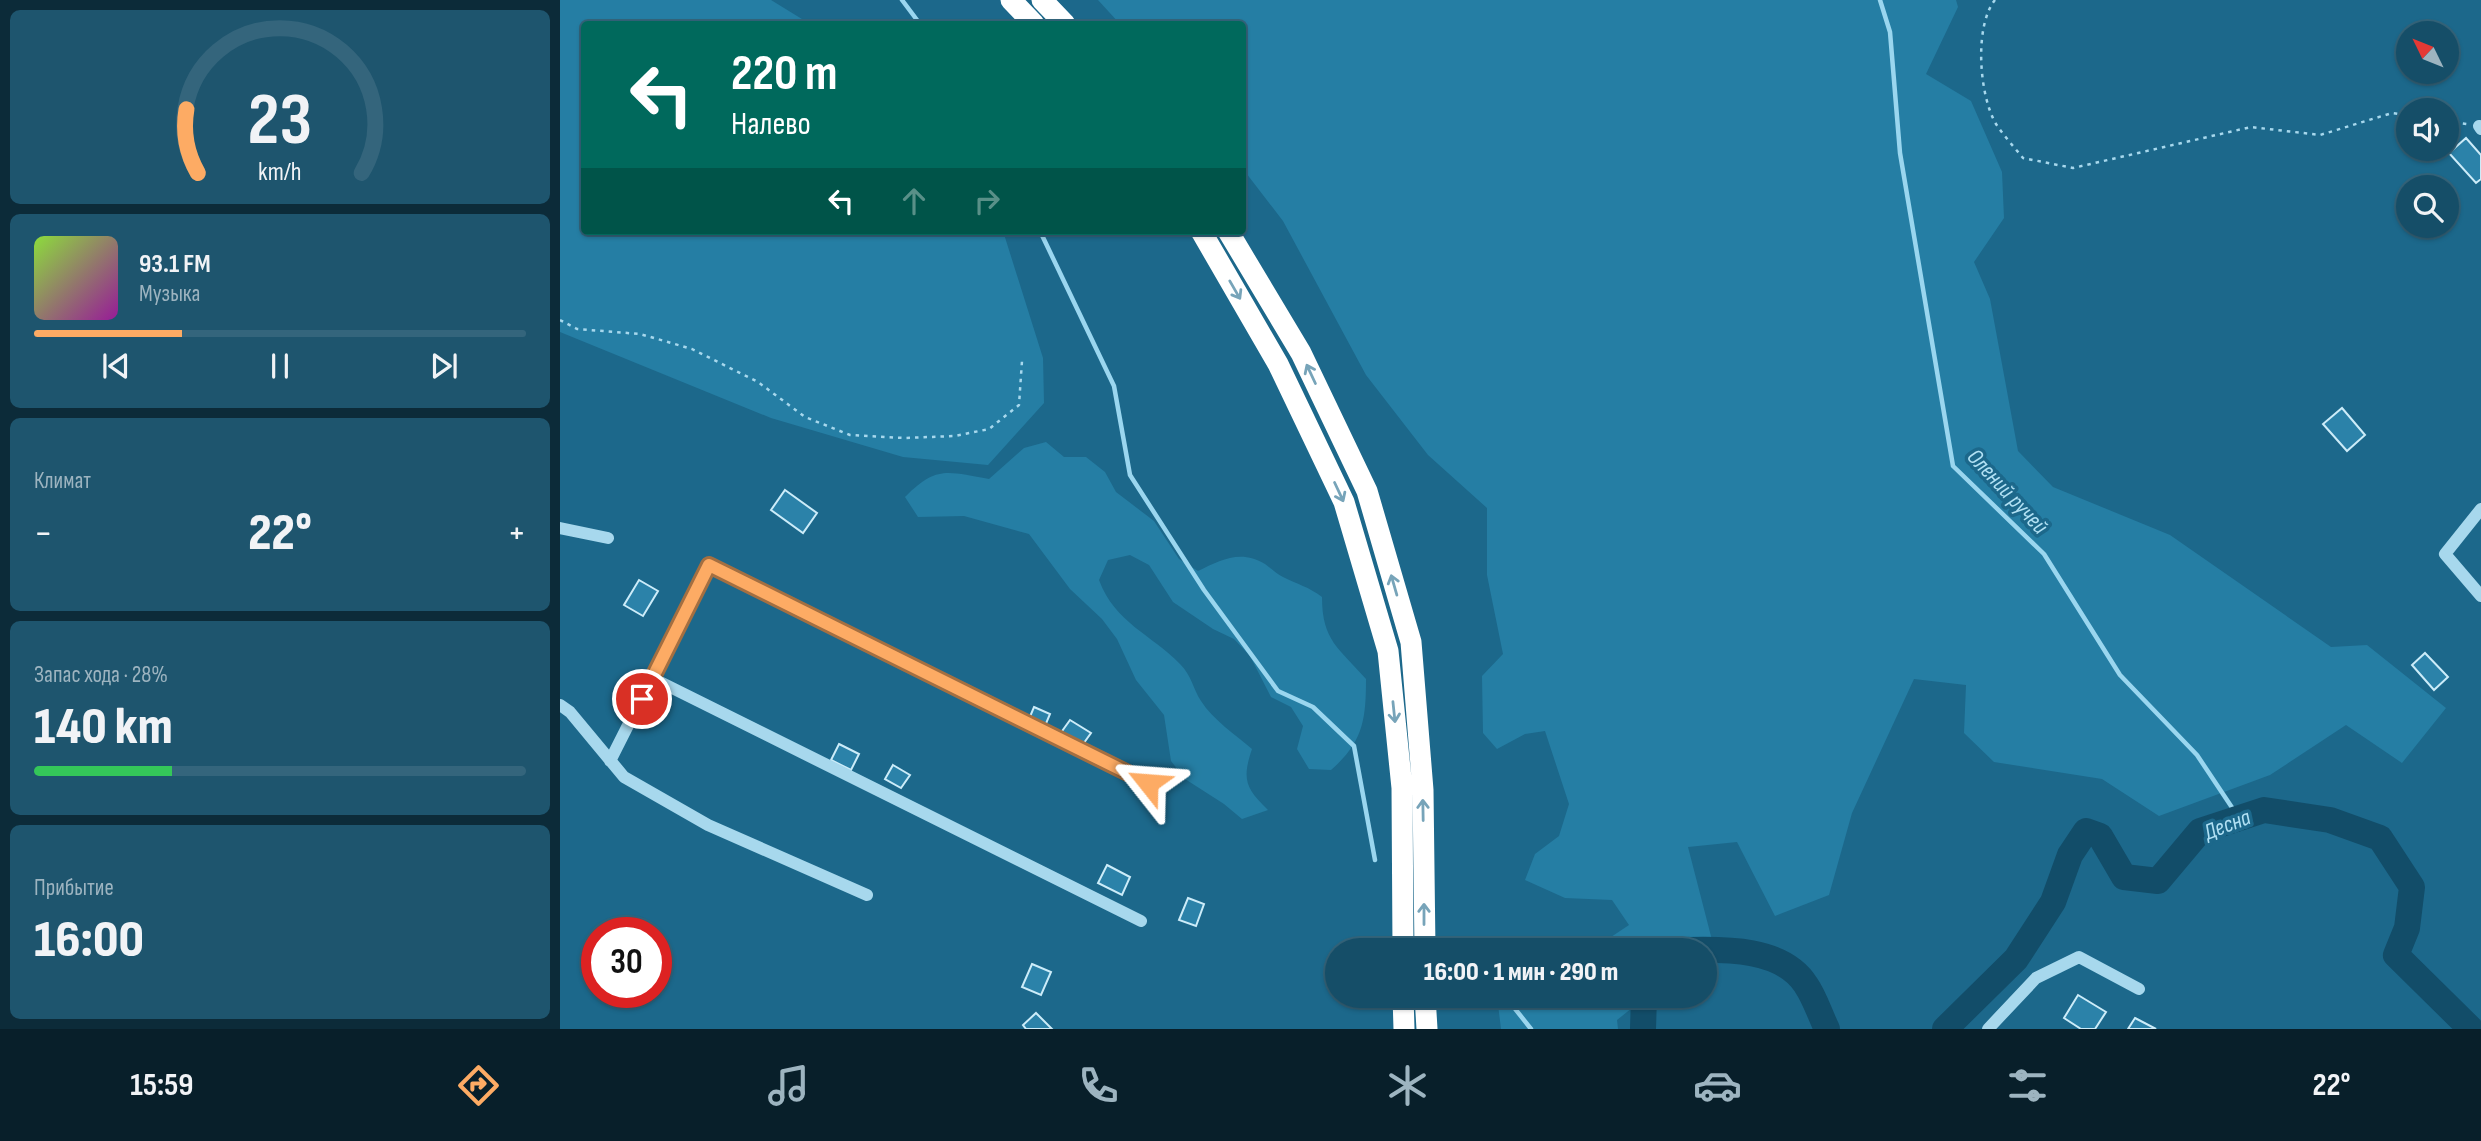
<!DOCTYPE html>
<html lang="ru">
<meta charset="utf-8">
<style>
:root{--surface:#154e68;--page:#1e556e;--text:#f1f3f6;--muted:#9db4c0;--line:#34657c;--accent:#fdab64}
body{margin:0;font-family:"Sofia Sans Condensed",sans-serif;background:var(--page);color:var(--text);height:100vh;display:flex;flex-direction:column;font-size:26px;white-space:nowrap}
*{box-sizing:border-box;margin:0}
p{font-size:23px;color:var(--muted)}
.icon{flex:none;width:38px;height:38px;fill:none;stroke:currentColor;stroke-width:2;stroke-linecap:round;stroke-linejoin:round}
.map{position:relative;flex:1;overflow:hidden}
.details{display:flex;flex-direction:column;gap:10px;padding:10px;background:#0c2b39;width:560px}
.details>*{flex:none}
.banner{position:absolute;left:21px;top:21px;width:665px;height:214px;border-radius:7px;box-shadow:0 2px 5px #0004,0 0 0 2px var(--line);background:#00695c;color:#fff;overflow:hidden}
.needle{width:46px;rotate:313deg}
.fabs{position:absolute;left:1836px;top:21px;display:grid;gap:14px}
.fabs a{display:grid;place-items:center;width:63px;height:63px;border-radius:50%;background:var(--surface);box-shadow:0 2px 5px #0004,0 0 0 2px var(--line);font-size:35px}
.speed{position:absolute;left:21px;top:917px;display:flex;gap:14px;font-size:35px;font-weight:700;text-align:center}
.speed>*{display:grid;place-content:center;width:91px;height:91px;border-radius:50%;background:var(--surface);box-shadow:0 2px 5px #0004,0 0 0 2px var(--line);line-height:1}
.speed .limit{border:10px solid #d22;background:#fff;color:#111}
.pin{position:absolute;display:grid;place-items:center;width:60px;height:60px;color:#fff;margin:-30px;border:4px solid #fff;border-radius:50%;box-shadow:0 2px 7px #0007}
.me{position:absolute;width:77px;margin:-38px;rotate:298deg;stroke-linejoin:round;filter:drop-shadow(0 0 5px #0008)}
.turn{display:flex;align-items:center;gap:24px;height:147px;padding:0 35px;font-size:32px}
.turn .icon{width:91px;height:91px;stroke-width:2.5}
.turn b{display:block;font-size:49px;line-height:60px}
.lanes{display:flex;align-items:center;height:66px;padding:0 35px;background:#0003;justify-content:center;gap:35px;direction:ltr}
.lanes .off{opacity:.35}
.big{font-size:52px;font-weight:800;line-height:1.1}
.details .card{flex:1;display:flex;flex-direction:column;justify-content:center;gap:10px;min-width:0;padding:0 24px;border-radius:10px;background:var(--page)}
.details .dial{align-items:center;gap:0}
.dial svg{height:182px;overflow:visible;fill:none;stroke:var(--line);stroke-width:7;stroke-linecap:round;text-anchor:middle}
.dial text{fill:var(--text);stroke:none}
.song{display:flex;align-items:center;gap:21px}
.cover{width:84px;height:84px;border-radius:10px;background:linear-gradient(135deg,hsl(90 70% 55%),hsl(300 70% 35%))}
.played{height:7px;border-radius:4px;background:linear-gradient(90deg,var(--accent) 30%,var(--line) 30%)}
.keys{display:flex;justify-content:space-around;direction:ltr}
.heat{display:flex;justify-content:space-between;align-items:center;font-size:38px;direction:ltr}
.charge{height:10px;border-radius:5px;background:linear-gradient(90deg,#34c759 28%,var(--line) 0)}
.trip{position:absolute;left:765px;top:938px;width:392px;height:70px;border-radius:35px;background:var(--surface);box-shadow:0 2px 5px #0004,0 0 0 2px var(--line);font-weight:800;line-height:70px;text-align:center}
.dock{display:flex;height:112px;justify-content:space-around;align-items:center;background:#081f2a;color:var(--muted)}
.dock .icon{width:49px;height:49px}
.dock .active{color:var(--accent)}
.dock b{font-size:32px;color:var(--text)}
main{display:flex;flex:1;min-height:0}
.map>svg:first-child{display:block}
.green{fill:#257ea4}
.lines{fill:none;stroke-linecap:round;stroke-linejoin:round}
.stream{stroke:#9ad6ef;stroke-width:4.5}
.river{stroke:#124d69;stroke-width:26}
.building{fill:#2b82a9;stroke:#ccecf9;stroke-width:2}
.path{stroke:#a7d8ed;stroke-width:2.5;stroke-dasharray:3.5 5;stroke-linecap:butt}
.minor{stroke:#a7d8ed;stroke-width:12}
.highway{stroke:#fff;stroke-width:21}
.oneway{stroke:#77a4b9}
.route-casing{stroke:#a46f41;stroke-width:18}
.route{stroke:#fdab64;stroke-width:12}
.labels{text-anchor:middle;stroke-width:7;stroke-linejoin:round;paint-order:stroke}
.water-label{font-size:23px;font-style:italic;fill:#b2e1f4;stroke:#1c688b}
</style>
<main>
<section class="details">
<div class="card dial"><svg viewBox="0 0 100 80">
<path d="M14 69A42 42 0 1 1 86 69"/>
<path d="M14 69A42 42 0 0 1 9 41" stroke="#fdab64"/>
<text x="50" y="56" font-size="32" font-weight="700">23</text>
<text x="50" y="72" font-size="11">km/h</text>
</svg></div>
<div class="card">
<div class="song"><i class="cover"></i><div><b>93.1 FM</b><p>Музыка</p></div></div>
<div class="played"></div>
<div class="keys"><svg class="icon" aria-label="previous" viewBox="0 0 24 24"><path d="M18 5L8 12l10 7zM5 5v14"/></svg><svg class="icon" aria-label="pause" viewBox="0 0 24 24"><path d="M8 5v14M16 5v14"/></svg><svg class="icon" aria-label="next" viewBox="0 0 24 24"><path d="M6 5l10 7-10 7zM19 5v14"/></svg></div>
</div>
<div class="card"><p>Климат</p>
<div class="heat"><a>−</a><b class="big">22°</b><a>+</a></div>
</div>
<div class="card"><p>Запас хода · 28%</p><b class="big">140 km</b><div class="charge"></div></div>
<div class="card"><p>Прибытие</p><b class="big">16:00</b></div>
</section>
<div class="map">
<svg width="1921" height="1029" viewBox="0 0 1921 1029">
<rect width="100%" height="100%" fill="#1c688b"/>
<path class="green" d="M0 0H211L250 24H24V231H443L483 358 484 403 428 465 343 457 211 418 0 332Z
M538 0H1396L1398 7 1366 74 1411 101 1442 172 1444 218 1414 262 1430 299 1458 451 1493 487 1610 535 1771 647 1807 645 1886 708 1842 763 1786 725 1710 775 1599 816 1542 779 1434 762 1404 733 1406 685 1354 679 1292 813 1269 895 1215 916 1177 842 1128 847 1153 944 1145 951 959 950 976 947 1033 949 1069 925 1052 900 1005 898 965 880 975 854 999 836 1009 804 985 731 965 734 937 749 923 733 922 676 943 654 927 575V508L868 455 806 375 723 221 683 169 682 24H560Z
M486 442 504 457H526L545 472 556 492 594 521 619 559 638 571C660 560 681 549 705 564 711 568 716 574 723 577 737 584 749 587 762 597 762 641 779 648 806 679 806 720 803 742 771 770L749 769 737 749 743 726 731 707 711 697 690 656 674 639 653 629 613 602 589 565 570 555 548 560 539 580C555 623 591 634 620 664 632 676 633 689 641 701 653 720 676 735 692 749 682 779 685 788 708 810L682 819 664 804 625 779 611 761 604 715 576 680 557 639 542 619 510 589 469 534 404 516 358 517 345 497C377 465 387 472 429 479L464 448Z
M937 996H1087L1057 1020 1058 1029H941Z"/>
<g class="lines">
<path class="stream" d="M342 0 360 24
M1320 0 1330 32 1340 153 1393 466 1484 554 1560 675 1637 755 1679 818
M480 231 554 386 570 475 644 590 718 691 753 707 794 746 815 860
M901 941 908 950
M945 996 971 1029"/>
<path class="river" d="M1127 950C1164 949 1223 948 1246 985 1255 998 1260 1015 1267 1029
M1083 1029 1084 996
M1385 1029 1456 959 1493 902 1510 855 1526 831 1540 836 1564 877 1598 881 1640 831 1704 810 1770 820 1820 838 1852 887 1847 928 1836 955 1911 1029"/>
</g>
<path class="building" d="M1906 138 1921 155V179L1916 183 1889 153Z
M1782 408 1805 435 1787 451 1763 424Z
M225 490 257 513 243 533 211 510Z
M79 580 98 591 83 616 64 605Z
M1865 653 1888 677 1874 690 1852 665Z
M474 707 490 714 485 726 469 719Z
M510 720 531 733 521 747 500 734Z
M279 744 299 754 291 770 271 760Z
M333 765 350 775 341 788 325 779Z
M547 865 570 877 562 895 538 883Z
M628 898 644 904 636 926 619 920Z
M472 964 491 972 481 995 462 987Z
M1518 995 1546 1012 1535 1029H1521L1504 1018Z
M476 1013 492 1029H466L463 1025Z
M1575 1018 1596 1029H1568Z"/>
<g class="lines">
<path class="path" d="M1435 0C1414 26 1419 95 1436 124 1444 136 1454 147 1463 158L1513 168 1691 127 1760 135 1832 113 1848 115
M1886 121 1907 124
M0 320 17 329 80 334 132 349 198 382 245 417 290 435 344 438 395 436 429 429 459 405 462 361"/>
<path class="minor" d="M1919 126 1921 129
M1921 509 1885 554 1921 596
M0 528 48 538
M92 678 581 921
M0 705 10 712 64 777 148 825 307 895
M50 761 149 565 588 783
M1428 1029 1476 978 1519 957 1579 989"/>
<path class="highway" d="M451 0 474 24
M482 0 505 24
M641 231 718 364 784 502 828 651 842 788 843 950
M668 231 741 353 807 491 851 642 863 790 865 950
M843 996 844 1029
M865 996 867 1029"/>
</g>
<defs><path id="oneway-shaft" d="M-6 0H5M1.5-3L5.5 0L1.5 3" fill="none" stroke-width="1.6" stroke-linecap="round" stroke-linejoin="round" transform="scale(1.75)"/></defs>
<g class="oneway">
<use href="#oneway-shaft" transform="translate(675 290) rotate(60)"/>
<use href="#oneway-shaft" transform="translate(751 374) rotate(-115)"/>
<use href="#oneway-shaft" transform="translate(779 492) rotate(65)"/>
<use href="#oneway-shaft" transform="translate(834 585) rotate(-106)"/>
<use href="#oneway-shaft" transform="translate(834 712) rotate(84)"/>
<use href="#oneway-shaft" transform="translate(863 810) rotate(-91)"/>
<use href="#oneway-shaft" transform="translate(864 914) rotate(-90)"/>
</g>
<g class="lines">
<g class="route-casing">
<path id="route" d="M82 699 149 565 588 783"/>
</g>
<use href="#route" class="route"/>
</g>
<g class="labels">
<g class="water-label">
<text transform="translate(1448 491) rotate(47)" y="8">Олений ручей</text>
<text transform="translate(1667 824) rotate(-21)" y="8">Десна</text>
</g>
</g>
</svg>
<div class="fabs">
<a><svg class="needle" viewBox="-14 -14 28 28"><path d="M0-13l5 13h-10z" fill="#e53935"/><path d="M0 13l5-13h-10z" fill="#9db4c0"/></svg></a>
<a><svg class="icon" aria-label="sound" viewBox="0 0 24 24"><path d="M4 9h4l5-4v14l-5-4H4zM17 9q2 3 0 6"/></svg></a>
<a><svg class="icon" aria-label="search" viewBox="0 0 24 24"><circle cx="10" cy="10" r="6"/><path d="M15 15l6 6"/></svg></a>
</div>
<div class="speed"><div class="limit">30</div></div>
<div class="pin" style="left:82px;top:699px;background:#d93025"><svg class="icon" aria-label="arrive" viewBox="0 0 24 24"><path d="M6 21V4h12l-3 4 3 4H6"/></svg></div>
<svg class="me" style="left:588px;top:783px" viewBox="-20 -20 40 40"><path d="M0-17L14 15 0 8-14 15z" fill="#fdab64" stroke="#fff" stroke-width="4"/></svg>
<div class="trip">16:00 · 1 мин · 290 m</div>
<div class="banner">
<div class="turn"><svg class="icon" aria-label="left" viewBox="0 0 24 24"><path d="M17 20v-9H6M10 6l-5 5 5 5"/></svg><div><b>220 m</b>Налево</div></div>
<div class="lanes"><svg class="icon" aria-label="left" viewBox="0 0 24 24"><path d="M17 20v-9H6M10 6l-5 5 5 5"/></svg><svg class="icon off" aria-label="ahead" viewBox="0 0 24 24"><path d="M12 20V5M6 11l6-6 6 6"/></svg><svg class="icon off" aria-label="right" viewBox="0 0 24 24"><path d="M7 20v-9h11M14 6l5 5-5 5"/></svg></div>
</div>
</div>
</main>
<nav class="dock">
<b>15:59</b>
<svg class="icon active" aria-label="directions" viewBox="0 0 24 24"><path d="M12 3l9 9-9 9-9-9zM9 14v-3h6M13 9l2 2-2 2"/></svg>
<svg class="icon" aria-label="music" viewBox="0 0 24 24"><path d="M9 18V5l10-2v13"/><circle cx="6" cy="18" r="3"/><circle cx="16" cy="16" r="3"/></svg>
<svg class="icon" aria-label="phone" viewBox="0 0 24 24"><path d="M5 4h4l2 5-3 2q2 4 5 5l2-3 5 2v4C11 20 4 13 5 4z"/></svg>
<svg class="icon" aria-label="climate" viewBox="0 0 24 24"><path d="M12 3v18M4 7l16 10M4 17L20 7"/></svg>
<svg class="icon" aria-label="car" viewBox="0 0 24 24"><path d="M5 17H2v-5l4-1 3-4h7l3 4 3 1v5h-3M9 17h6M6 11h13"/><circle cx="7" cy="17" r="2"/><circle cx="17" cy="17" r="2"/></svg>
<svg class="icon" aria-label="filters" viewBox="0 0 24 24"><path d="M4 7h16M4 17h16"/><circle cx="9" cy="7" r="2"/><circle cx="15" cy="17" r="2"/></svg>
<b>22°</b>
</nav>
